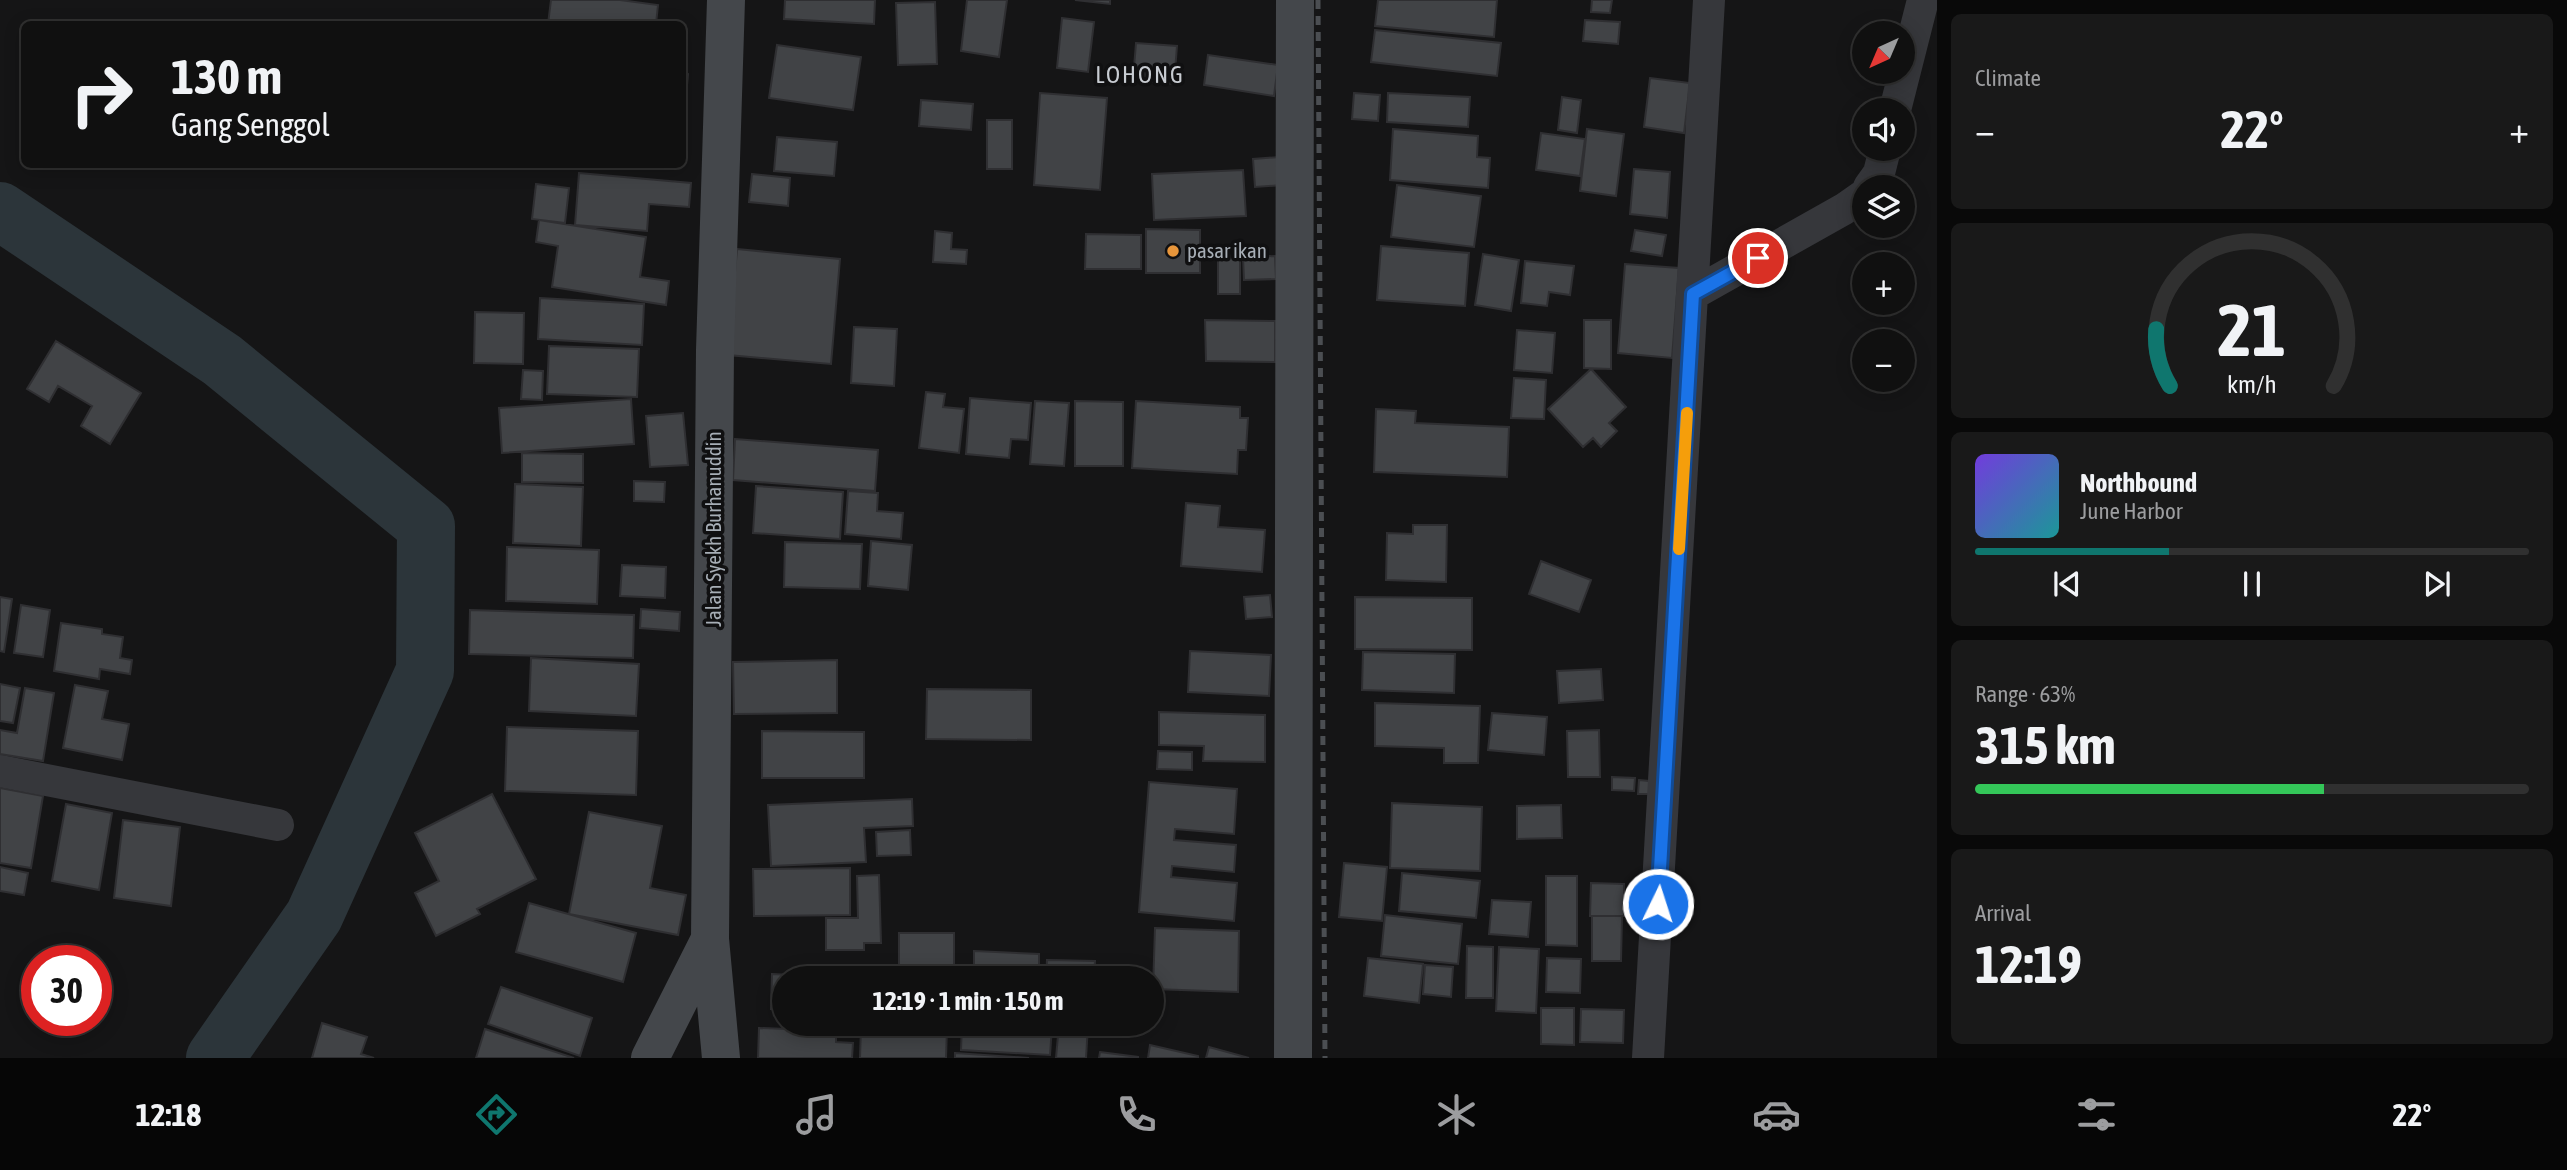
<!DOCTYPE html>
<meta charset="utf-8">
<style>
:root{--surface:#101010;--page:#191919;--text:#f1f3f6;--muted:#9c9d9f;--line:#303030;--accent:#0f766e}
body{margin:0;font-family:"Asap Condensed",sans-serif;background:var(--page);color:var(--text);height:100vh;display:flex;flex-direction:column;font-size:26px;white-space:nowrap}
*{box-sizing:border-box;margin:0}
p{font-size:23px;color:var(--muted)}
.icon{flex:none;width:38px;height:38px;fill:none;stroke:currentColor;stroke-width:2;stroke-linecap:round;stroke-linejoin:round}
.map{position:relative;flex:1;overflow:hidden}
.details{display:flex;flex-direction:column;gap:14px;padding:14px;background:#090909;width:630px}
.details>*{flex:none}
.banner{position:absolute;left:21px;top:21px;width:665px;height:147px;border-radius:10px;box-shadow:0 4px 18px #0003,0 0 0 2px var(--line);background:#101010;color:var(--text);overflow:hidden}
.needle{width:46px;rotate:224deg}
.buttons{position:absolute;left:1852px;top:21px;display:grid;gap:14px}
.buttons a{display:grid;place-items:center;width:63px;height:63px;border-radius:50%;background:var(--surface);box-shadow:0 4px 18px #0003,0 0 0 2px var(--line);font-size:35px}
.speed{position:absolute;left:21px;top:945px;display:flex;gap:14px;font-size:35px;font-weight:700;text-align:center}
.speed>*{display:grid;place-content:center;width:91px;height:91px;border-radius:50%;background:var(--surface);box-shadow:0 4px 18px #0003,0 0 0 2px var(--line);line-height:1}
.speed .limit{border:10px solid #d22;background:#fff;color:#111}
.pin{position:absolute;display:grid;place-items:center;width:60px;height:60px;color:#fff;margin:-30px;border:4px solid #fff;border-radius:50%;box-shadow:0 2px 7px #0007}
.me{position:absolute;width:77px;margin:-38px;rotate:4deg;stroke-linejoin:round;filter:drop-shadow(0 0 5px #0008)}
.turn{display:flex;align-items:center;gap:24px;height:147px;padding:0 35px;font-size:32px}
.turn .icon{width:91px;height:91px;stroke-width:2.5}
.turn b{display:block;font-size:49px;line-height:60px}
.big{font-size:52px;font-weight:700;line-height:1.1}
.details .card{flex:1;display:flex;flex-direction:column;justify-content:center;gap:10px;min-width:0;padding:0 24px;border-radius:10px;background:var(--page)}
.details .dial{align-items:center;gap:0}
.dial svg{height:182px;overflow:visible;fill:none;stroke:var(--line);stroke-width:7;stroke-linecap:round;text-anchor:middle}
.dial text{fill:var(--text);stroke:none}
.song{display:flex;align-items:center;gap:21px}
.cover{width:84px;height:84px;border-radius:10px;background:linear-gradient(135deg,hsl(260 70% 55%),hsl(180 70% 35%))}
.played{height:7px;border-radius:4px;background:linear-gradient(90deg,var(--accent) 35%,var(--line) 35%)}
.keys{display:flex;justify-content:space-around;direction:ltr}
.heat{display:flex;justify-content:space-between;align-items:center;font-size:38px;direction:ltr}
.charge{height:10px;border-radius:5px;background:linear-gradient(90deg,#34c759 63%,var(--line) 0)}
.trip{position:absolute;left:772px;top:966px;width:392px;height:70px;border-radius:35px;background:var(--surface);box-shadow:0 4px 18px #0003,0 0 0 2px var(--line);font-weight:700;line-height:70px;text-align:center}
.dock{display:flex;height:112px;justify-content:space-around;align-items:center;background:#060606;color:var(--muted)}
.dock .icon{width:49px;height:49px}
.dock .current{color:var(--accent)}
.dock b{font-size:32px;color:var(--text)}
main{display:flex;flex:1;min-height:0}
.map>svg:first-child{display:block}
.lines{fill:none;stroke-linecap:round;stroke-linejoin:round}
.river{stroke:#2c353a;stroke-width:58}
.building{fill:#414346;stroke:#2f2f32;stroke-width:2}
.street{stroke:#36373b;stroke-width:32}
.secondary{stroke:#44474b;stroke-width:38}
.rail{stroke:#4b4e52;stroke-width:5;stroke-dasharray:9 7;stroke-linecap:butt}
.route-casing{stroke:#114b97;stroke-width:18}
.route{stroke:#1a73e8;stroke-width:12}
.slow{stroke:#f59e0b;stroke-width:12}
.poi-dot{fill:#e8963b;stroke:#101011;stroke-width:2.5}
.labels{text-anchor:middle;stroke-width:7;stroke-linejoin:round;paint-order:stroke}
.poi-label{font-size:21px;fill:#a7aeb6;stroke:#101011;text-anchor:start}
.street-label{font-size:21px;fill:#a7aeb6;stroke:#101011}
.quarter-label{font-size:24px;letter-spacing:2px;fill:#c8ccd2;stroke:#101011}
</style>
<main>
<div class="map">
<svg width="1937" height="1058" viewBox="0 0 1937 1058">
<rect width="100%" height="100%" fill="#151516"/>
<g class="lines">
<path class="river" d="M0 211 222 360 426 526 425 671 314 916 215 1058"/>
</g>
<path class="building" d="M551 0H620L658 5 656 24H548Z
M785 0H875L874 24 784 19Z
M967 0H1007L999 57 961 51Z
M1075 0H1110V4Z
M1378 0H1497L1494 37 1375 26Z
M1592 0H1612L1610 13 1591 12Z
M935 2 937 64 898 65 896 3Z
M1062 18 1094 22 1088 72 1057 68Z
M1585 20 1620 22 1618 44 1583 41Z
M1375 30 1501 43 1497 76 1371 62Z
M1136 43 1177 46 1174 84 1133 80Z
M777 45 861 57 853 110 769 98Z
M1208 55 1278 65 1274 96 1204 85Z
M682 73 688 74 684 118H682Z
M1650 78 1690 83 1684 133 1644 127Z
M1040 93 1107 98 1100 190 1034 185Z
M1354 93 1380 95 1378 121 1352 119Z
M1388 93 1470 97 1468 127 1387 122Z
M1562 97 1581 100 1577 133 1558 130Z
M921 100 973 104 971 130 919 126Z
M987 120H1012V169H987Z
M1393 129 1478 136 1477 157 1490 158 1488 188 1390 180Z
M1587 129 1624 134 1616 196 1580 191Z
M1541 133 1585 139 1580 176 1536 170Z
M777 137 837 142 834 176 774 171Z
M1280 157 1282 185 1255 187 1253 159Z
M1634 169 1670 172 1667 218 1630 214Z
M1243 170 1246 216 1154 220 1152 174Z
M579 173 691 183 689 207 649 204 647 231 575 225Z
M752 174 790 178 788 206 749 202Z
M536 184 569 188 565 223 532 219Z
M1397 185 1481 196 1474 247 1391 237Z
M539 220 646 237 640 277 669 281 666 305 552 287 558 246 536 242Z
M1146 229 1200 230V273H1146Z
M1635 230 1666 235 1662 256 1631 251Z
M935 231 952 233 951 249 967 250 966 264 933 262Z
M1086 234 1141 235V269H1085Z
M1381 246 1469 253 1465 306 1377 300Z
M737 249 840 259 831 364 728 355Z
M1483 254 1519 260 1511 311 1475 305Z
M1240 255V294H1218V256Z
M1275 256 1276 279 1244 280 1243 257Z
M1525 261 1574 266 1570 295 1549 292 1547 306 1521 303Z
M1625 264 1679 268 1672 358 1618 353Z
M540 298 644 304 642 345 538 339Z
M475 312 524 313 523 364 474 363Z
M1205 320 1275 321V362L1206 361Z
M1584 320H1611V369L1584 368Z
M854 327 897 329 894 386 851 383Z
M1517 330 1555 333 1552 373 1514 370Z
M56 341 141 393 110 444 81 426 92 406 58 386 49 402 27 389Z
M549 346 639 349 637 397 547 394Z
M1591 369 1626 407 1609 423 1617 431 1601 447 1593 438 1583 447 1548 409Z
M523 370 543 371 542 400 521 399Z
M1514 378 1546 380 1544 419 1511 418Z
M926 392 945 394 943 407 964 409 959 453 919 448Z
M970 398 1031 403 1028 440 1011 439 1009 458 966 454Z
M631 399 634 444 502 453 499 408Z
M1035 401 1069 403 1064 466 1030 464Z
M1075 401 1123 402V466H1075Z
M1136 401 1240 407V418H1248L1246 450H1238L1237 474 1132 468Z
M1376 409 1416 411 1415 423 1509 427 1507 477 1374 472Z
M683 413 688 465 650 467 646 416Z
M735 439 878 450 875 491 733 480Z
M522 453 583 454V483L522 482Z
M634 481 665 482 664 502 634 501Z
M515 484 583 487 581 546 513 543Z
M756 486 843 492 840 539 753 533Z
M848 491 878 493 877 511 903 513 901 539 845 534Z
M1186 503 1220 506 1218 527 1265 530 1262 572 1181 566Z
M1413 525H1447L1446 582 1386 580 1387 533 1413 534Z
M871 541 912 545 908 590 868 586Z
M785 542 862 544 860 589 784 587Z
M507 547 599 550 597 604 506 601Z
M1541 561 1591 580 1579 612 1529 594Z
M622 565 666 567 665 598 620 596Z
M1270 595 1272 617 1246 619 1244 597Z
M0 597 12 599 4 652 0 651Z
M1355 597 1472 598V650L1355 649Z
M21 605 50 610 43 657 14 653Z
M641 609 680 612 679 631 640 628Z
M470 610 634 615 633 658 469 654Z
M61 623 102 629V634L123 637 120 658 132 660 130 674 100 669 99 679 54 671Z
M1190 651 1271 655 1269 696 1188 692Z
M1363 652 1455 654 1454 693 1362 690Z
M531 658 639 664 636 716 529 711Z
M837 660V713L734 714 733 662Z
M1601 669 1603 700 1559 703 1557 671Z
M0 684 20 688 13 723 0 721Z
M75 685 108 691 102 719 129 724 122 760 63 748Z
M25 688 54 693 43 761 0 754V730L17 733Z
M927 689 1031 690V740L926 739Z
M1375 703 1480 706 1478 763H1444V748L1375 746Z
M1159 712 1265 715V762L1203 761 1204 746 1159 745Z
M1492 713 1547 717 1544 755 1488 750Z
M507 727 638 731 636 795 505 791Z
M1599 730 1600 777H1568L1567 731Z
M762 731 864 732V778H762Z
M1158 751 1192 752V770L1157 769Z
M1612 777 1635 778 1634 791 1612 790Z
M1639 780 1649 781V794H1638Z
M1149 782 1237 789 1234 834 1175 829 1174 840 1236 845 1234 872 1172 866 1171 877 1237 883 1234 921 1139 912Z
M0 788 43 796 31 868 0 863Z
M492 794 536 879 477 909 480 914 436 936 415 893 439 881 415 833Z
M912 799 913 826 864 828 866 862 771 866 768 805Z
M1392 803 1482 807 1480 871 1390 868Z
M66 804 112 813 99 890 52 881Z
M1561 805 1562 838 1517 839V806Z
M589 812 662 826 650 888 686 895 678 935 569 914Z
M123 820 180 827 171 906 114 898Z
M910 830 911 855 877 856 876 832Z
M1344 863 1387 867 1382 921 1339 917Z
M0 867 28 873 24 895 0 891Z
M850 868V915L754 916 753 869Z
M1402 873 1480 881 1476 918 1399 911Z
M879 875 881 943H864V950H826V918H858L857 876Z
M1546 876H1577V946L1546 945Z
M1591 883 1624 884V916H1590Z
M1492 900 1531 902 1528 937 1489 934Z
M529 903 636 933 623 982 516 952Z
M1385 915 1462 924 1458 964 1381 956Z
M1592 916H1622L1621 961H1592Z
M1155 928 1239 931 1238 992 1153 989Z
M899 933H954V978H899Z
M1467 946 1493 947V998H1466Z
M1499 947 1539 949 1536 1013 1496 1011Z
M974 951 1039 954V978H974Z
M1368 958 1423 964 1419 1003 1364 996Z
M1547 958 1581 959 1580 993 1546 992Z
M1047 960 1095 961 1094 978H1046Z
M1425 965 1453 967 1451 997 1423 994Z
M772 974 855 978H784V1010L771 1009Z
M501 987 592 1018 580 1056 488 1024Z
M1541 1008H1574V1045L1541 1044Z
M1581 1009 1624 1010 1623 1043 1580 1042Z
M322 1023 367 1037 361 1054 374 1058H312Z
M962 1024 1052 1027 1050 1055 961 1050Z
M1059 1024 1088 1026 1086 1058H1056Z
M861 1026 947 1028 946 1058H860Z
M759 1028 836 1031V1042L853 1043 852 1058H758Z
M485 1029 574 1058H476Z
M1150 1045 1198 1056V1058H1148Z
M1209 1047 1249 1058H1206Z
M1100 1052 1138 1057V1058H1099Z
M955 1053 1029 1058H955Z"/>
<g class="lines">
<path class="street" d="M1895 110 1923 0
M1869 187 1879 173 1885 149
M1693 294 1844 209 1864 195
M0 771 278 825
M1648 1058 1709 0"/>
<path class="secondary" d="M650 1058 710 939
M721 1058 710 939 715 350 726 0
M1293 1058 1295 0"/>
<path class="rail" d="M1318 0 1325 1058"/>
</g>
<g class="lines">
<g class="route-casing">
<path id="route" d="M1658 904 1693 294 1758 258"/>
</g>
<use href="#route" class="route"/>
<path class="slow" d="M1679 549 1687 413"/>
</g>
<circle class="poi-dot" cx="1173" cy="251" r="7"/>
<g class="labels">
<g class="poi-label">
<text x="1187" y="258">pasar ikan</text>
</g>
<g class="street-label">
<text transform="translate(714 529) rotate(-90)" y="7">Jalan Syekh Burhanuddin</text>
</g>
<g class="quarter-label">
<text x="1140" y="83">LOHONG</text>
</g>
</g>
</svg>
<div class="buttons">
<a><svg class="needle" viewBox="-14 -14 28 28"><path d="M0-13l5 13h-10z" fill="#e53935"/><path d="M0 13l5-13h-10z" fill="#9c9d9f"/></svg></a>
<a><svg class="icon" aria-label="sound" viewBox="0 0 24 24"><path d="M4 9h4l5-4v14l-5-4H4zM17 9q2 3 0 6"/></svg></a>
<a><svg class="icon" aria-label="layers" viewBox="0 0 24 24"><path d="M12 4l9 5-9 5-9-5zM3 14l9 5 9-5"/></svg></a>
<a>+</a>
<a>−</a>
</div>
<div class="speed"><div class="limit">30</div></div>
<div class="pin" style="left:1758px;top:258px;background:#d93025"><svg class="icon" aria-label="arrive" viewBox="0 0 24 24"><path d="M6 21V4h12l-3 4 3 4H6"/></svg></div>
<svg class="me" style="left:1658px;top:904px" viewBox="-20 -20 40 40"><circle r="17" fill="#1a73e8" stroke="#fff" stroke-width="3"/><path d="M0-11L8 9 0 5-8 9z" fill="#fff"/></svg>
<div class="trip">12:19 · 1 min · 150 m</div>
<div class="banner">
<div class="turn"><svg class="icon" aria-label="right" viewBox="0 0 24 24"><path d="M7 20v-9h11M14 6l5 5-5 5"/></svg><div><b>130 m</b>Gang Senggol</div></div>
</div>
</div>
<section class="details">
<div class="card"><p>Climate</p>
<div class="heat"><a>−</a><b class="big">22°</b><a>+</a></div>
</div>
<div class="card dial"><svg viewBox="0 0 100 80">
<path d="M14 69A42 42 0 1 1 86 69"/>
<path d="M14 69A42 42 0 0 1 8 44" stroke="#0f766e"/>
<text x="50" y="56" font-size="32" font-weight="700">21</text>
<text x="50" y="72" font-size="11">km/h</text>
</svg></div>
<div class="card">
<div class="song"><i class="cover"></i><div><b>Northbound</b><p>June Harbor</p></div></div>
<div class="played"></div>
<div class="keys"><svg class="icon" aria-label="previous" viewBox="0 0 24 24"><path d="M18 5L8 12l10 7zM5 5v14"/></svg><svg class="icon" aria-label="pause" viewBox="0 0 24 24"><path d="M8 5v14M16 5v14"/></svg><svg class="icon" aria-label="next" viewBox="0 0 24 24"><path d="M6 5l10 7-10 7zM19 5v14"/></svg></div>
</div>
<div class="card"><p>Range · 63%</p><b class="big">315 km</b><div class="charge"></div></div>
<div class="card"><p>Arrival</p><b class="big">12:19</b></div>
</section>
</main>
<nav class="dock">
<b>12:18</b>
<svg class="icon current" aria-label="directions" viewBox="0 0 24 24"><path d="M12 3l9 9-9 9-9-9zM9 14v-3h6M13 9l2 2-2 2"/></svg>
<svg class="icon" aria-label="music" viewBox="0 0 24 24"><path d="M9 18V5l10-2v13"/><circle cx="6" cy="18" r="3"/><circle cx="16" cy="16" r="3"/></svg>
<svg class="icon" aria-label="phone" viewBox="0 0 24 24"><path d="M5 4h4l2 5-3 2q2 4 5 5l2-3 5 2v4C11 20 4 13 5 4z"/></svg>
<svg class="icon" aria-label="climate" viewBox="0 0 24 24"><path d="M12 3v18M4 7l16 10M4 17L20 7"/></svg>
<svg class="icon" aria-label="car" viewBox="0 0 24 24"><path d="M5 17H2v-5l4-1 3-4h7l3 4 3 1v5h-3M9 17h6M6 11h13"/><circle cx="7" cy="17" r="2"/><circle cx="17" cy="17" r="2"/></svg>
<svg class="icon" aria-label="filters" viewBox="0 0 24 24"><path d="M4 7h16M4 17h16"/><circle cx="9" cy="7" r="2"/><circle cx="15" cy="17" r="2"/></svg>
<b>22°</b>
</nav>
